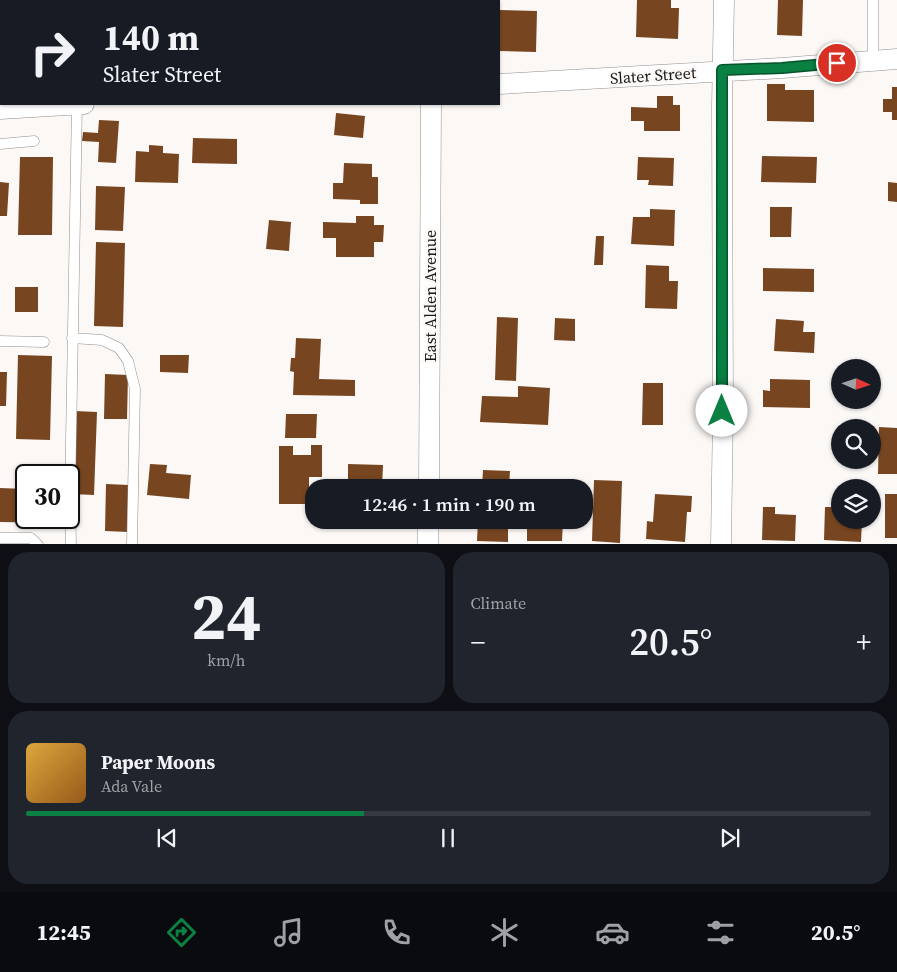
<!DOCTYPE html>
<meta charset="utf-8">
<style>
:root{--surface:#171b24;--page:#20242c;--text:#f1f3f6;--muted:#9ea1a6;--line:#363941;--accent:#0b8043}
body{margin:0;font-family:"Source Serif 4",serif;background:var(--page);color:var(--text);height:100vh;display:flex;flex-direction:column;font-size:19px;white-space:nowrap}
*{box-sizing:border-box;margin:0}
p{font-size:16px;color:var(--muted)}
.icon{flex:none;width:28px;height:28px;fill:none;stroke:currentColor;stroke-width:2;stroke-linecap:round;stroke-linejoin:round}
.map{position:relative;height:544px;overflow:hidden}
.details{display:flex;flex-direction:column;gap:8px;padding:8px;background:#0d0f14;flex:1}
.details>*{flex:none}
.banner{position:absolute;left:0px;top:0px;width:500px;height:105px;box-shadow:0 1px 4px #0004;background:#171b24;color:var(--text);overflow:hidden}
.needle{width:32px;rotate:93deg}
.buttons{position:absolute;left:831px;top:359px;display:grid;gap:10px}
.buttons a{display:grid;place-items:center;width:50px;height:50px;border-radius:50%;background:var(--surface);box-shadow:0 1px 4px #0004;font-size:25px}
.speed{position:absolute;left:15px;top:464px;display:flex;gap:10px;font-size:25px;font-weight:700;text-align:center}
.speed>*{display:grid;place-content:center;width:65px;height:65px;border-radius:50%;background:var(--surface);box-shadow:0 1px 4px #0004;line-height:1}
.speed .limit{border:2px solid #111;border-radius:8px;background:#fff;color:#111}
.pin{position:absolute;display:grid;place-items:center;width:42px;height:42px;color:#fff;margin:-21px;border:2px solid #fff;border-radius:50%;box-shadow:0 1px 5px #0007}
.me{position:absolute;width:55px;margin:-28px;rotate:0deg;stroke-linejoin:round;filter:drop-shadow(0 0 4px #0008)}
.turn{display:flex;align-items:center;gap:18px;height:105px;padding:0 20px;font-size:22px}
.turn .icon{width:65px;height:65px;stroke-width:2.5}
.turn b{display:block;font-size:35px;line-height:42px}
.big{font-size:38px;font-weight:600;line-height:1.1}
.details .card{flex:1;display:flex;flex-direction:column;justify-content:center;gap:8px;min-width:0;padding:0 18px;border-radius:20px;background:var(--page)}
.details .dial{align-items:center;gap:0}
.dial b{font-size:65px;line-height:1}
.song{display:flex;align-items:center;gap:15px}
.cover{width:60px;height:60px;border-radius:8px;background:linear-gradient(135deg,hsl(40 70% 55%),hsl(30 70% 35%))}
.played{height:5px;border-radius:2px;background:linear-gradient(90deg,var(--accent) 40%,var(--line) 40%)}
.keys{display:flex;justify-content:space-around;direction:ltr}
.heat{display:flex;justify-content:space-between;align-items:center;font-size:28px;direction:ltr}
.details .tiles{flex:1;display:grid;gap:8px;grid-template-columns:1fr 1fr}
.card:last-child{grid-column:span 2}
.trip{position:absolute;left:305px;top:479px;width:288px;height:50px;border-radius:20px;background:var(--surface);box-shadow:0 1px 4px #0004;font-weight:600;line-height:50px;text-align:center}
.tabs{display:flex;height:80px;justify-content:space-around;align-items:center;background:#090b0e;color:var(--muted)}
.tabs .icon{width:35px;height:35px}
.tabs .active{color:var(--accent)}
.tabs b{font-size:22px;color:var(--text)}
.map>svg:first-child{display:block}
.building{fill:#774621}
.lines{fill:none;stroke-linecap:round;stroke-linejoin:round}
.service-casing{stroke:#928f8d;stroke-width:11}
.minor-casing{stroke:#928f8d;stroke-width:21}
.service{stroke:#fff;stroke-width:10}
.minor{stroke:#fff;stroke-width:20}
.route-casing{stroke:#07532c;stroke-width:12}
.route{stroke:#0b8043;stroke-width:9}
.labels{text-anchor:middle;stroke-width:5;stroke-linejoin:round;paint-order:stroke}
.street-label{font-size:16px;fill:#191717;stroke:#fbf8f6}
</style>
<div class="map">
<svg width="897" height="545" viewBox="0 0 897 545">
<rect width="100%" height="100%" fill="#fbf8f6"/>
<path class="building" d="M637 0H671V8H679L678 39 636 37Z
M778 0H803L802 36 777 35Z
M499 10 537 11 536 52 499 51Z
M767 84H785V90H814V122L767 121Z
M892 87H897V120H892V112H883V99H892Z
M657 96H673V105H680V131H644V121H631V107L657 108Z
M336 113 365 116 363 138 334 135Z
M99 120 119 121 116 163 98 162 99 142 82 141 83 132 98 133Z
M193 138 237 139V164L192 163Z
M149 145 163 146V153L179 154 178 183 135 182 136 151 149 152Z
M762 156 817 157 816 183 761 182Z
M20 157H53L52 235H18Z
M638 157 674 158 673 186 648 185 649 180H637Z
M344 163 372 164V177H378V204H360V200L333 199V183H343Z
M0 182 9 183 7 216H0Z
M888 182 897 183V202L888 201Z
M96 186 125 187 123 231 95 230Z
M770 207H792L791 237H770Z
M650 209 675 210 674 246 631 244 633 217H650Z
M356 216H374V225H384L383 242H374V257H336V238H323V222L356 223Z
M269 220 291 222 289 251 266 249Z
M596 236H604L603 265H594Z
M96 242 125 243 123 327 94 326Z
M646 265 669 266V281H678L677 309 645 308Z
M763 268 814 269V292L763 291Z
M15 287H38V312H15Z
M497 317 518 318 516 381 495 380Z
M555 318 575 319V341L554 340Z
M776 319 804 321 803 332H815L814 353 774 351Z
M296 338 321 339 319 379 355 380V396L293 395 294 372 290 371 291 358H295Z
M18 355 52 356 50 440 16 439Z
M160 355H189L188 373 160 372Z
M0 372H7L6 406H0Z
M105 374 128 375 127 419H104Z
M770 379 810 380V408L763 407V390L770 391Z
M643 383H663V425H642Z
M518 386 550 388 548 425 480 422 482 396 518 397Z
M75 411 97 412 94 495 71 494Z
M286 414H317L316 438H285Z
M879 427 897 428V474H878Z
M311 445H322V477H309V504H279V446H293V455H311Z
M150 464 167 465 166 473 191 475 189 499 147 495Z
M348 464 383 465 382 488H348Z
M483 470 510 471 509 488H482Z
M594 480 622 481 620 543 592 541Z
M106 484 129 485 128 532 105 531Z
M0 488 26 489V518H59L58 523 0 522Z
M655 494 692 496 691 512H687L685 542 646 539 647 521 653 522Z
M885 494H897V538H885Z
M763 507H775V514L796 515 795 541 762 540Z
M825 507H840V520H862L861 542 824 540Z
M478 520H508V542L477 541Z
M527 520H563L562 541H527Z"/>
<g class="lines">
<g class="service-casing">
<path id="service" d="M873 0V60
M0 144 34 141
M72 338 102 340 119 348 128 361 135 389 132 545
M0 341 44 342
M0 538H31L38 545
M71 545 70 498 77 104"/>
</g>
<g class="minor-casing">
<path id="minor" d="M431 0V1
M499 84 782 68 897 59
M0 109 84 104
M429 488 431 104
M428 545V520
M721 545 723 411 722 106 724 0"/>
</g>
<use href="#service" class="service"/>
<use href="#minor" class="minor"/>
</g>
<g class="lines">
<g class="route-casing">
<path id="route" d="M722 411V70L782 68 837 63"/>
</g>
<use href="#route" class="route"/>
</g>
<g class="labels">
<g class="street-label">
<text transform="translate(653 75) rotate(-4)" y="6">Slater Street</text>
<text transform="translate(430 296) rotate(-90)" y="6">East Alden Avenue</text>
</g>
</g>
</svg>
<div class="buttons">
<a><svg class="needle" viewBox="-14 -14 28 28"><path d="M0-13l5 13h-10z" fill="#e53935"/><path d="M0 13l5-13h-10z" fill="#9ea1a6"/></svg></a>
<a><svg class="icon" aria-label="search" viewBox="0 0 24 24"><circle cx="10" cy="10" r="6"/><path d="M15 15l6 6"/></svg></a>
<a><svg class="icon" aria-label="layers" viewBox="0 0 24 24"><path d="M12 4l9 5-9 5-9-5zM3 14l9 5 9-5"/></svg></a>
</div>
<div class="speed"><div class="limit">30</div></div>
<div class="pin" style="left:837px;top:63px;background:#d93025"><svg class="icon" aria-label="arrive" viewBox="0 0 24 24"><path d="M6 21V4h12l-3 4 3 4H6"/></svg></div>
<svg class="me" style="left:722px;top:411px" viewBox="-20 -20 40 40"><circle r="19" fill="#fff"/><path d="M0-13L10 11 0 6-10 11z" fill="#0b8043"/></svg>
<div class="trip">12:46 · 1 min · 190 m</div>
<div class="banner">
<div class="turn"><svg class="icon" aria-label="right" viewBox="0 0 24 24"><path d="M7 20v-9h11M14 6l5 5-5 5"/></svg><div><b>140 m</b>Slater Street</div></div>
</div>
</div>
<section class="details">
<div class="tiles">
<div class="card dial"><b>24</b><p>km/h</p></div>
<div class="card"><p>Climate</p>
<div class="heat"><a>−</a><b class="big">20.5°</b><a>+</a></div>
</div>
<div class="card">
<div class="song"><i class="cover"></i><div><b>Paper Moons</b><p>Ada Vale</p></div></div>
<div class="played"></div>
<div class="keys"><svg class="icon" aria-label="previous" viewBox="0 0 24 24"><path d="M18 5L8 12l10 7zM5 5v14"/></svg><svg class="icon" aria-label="pause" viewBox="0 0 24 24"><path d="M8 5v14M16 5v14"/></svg><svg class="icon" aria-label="next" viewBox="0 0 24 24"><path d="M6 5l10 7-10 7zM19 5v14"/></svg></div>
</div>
</div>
</section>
<nav class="tabs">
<b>12:45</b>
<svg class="icon active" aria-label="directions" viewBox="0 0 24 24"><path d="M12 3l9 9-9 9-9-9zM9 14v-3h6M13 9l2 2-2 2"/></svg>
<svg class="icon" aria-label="music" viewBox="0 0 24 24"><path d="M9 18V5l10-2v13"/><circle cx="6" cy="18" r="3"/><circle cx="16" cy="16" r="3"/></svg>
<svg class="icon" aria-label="phone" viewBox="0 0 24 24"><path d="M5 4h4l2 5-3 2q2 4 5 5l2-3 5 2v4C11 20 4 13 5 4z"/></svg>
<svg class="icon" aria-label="climate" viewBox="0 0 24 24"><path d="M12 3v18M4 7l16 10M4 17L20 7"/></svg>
<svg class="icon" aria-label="car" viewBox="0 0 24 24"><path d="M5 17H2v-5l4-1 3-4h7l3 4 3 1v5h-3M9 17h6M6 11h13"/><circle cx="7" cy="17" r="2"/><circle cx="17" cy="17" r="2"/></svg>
<svg class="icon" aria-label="filters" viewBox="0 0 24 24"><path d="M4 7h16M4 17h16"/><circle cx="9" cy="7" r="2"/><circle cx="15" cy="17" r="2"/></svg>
<b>20.5°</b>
</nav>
